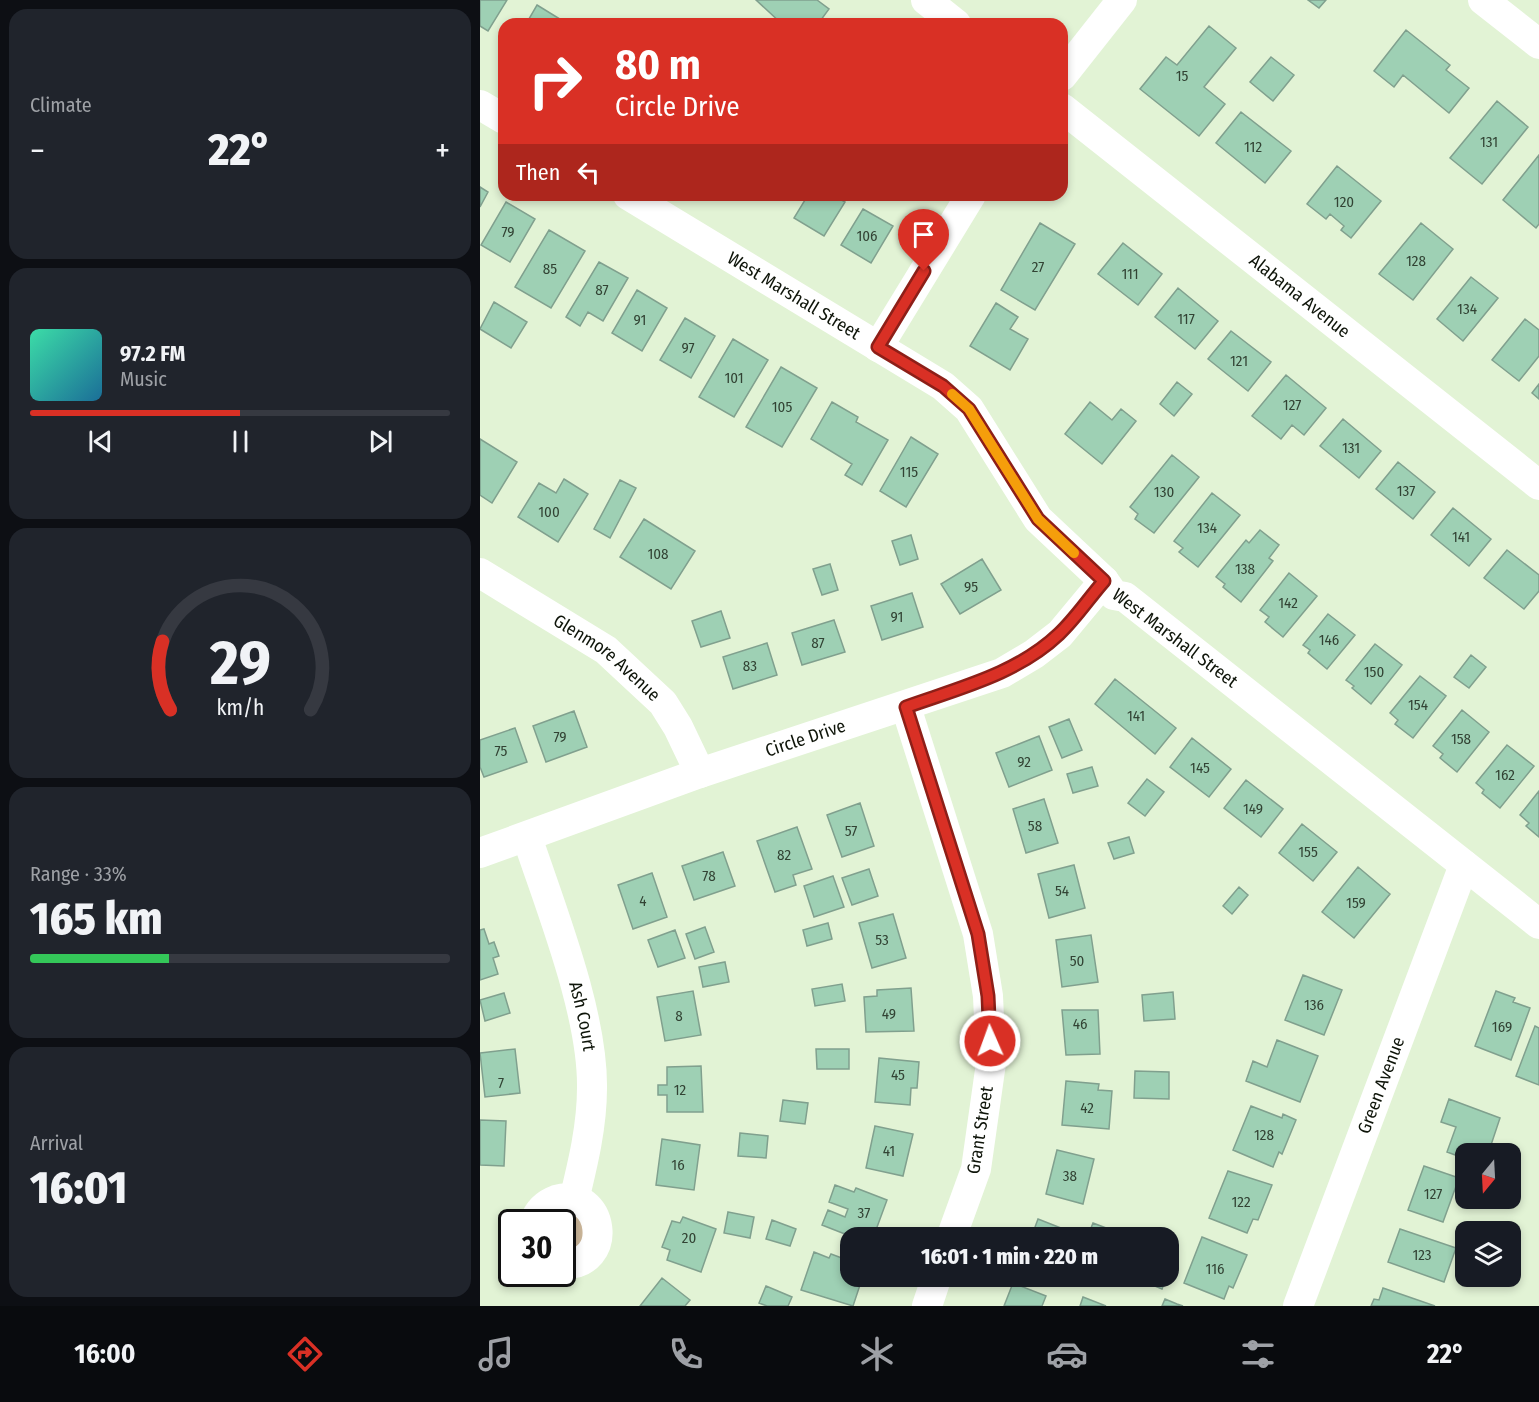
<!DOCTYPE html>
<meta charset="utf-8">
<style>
:root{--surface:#171b24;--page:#20242c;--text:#f1f3f6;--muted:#9ea1a6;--line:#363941;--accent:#d93025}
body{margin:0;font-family:"Fira Sans Condensed",sans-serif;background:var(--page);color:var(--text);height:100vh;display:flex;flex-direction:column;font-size:22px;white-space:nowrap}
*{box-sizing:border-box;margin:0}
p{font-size:20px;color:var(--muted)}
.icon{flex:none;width:33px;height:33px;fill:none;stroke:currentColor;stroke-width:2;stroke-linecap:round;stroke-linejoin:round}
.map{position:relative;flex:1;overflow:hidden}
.side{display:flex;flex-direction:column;gap:9px;padding:9px;background:#0d0f14;width:480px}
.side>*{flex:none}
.hud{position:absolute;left:18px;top:18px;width:570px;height:183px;border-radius:18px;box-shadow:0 3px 9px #0003;background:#d93025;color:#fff;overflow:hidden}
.needle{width:39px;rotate:198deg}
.fabs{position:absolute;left:975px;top:1143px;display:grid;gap:12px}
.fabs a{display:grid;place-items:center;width:66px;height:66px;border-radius:12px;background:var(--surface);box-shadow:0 3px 9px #0003;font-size:30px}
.speed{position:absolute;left:18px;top:1209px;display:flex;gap:12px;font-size:30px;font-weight:700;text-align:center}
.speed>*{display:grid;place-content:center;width:78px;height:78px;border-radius:50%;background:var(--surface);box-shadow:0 3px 9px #0003;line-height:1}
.speed .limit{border:3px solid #111;border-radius:9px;background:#fff;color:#111}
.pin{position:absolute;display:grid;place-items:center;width:51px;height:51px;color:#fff;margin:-62px -26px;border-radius:50% 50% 50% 0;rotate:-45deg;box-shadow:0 0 6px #0007}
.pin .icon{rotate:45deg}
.me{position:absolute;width:66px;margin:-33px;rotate:358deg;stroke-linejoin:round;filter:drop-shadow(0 0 4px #0008)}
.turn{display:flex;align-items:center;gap:21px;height:126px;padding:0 18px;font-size:27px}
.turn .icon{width:78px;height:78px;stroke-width:2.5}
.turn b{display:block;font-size:42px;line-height:51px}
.then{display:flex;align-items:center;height:57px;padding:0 18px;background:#0003;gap:12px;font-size:22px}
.big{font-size:45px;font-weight:800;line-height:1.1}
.side .widget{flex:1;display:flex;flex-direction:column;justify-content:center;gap:9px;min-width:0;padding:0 21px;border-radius:18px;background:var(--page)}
.side .dial{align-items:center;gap:0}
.dial svg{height:156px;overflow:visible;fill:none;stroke:var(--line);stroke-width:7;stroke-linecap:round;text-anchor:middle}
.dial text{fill:var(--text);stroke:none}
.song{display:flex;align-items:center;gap:18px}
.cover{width:72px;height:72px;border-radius:9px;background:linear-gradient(135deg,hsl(160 70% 55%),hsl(200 70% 35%))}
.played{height:6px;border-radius:3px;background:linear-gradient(90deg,var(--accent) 50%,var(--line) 50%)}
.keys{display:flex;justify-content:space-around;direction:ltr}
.heat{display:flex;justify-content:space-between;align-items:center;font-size:33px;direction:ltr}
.charge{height:9px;border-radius:4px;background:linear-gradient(90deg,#34c759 33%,var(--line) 0)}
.trip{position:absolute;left:360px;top:1227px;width:339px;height:60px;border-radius:18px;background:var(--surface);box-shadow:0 3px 9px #0003;font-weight:800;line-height:60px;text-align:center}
.tab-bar{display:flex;height:96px;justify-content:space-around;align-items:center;background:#090b0e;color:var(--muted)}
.tab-bar .icon{width:42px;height:42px}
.tab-bar .active{color:var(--accent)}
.tab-bar b{font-size:27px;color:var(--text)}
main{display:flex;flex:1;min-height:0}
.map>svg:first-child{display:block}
.green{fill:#ccb79a}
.building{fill:#9ed0b4;stroke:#80a08e;stroke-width:1.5}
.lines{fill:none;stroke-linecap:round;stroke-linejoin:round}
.street{stroke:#fff;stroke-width:30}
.route-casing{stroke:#8d1f18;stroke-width:15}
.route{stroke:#d93025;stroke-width:10}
.slow{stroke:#f59e0b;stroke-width:10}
.labels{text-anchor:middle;stroke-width:4.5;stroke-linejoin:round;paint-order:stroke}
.number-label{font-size:15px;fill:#324334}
.street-label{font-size:18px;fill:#0e1409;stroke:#fff}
</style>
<main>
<section class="side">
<div class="widget"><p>Climate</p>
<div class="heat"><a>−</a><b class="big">22°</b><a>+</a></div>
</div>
<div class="widget">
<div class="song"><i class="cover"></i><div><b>97.2 FM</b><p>Music</p></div></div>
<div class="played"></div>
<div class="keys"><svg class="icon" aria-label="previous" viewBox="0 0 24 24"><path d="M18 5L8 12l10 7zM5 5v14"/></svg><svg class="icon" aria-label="pause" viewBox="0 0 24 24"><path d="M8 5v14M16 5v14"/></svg><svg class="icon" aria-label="next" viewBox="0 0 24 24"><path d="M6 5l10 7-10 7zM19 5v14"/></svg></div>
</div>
<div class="widget dial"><svg viewBox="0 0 100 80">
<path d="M14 69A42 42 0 1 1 86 69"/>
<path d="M14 69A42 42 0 0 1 10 34" stroke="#d93025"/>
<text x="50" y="56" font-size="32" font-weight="700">29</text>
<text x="50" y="72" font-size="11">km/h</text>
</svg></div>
<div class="widget"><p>Range · 33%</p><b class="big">165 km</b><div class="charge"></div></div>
<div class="widget"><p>Arrival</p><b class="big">16:01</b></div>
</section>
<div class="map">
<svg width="1059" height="1306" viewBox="0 0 1059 1306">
<rect width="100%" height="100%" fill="#e2f3d5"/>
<path class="green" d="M86 1205 112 1234 83 1258 82 1222H60Z"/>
<path class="building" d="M0 0H27L8 31 0 26Z
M276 0H337L349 9 338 24H302Z
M828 0H846L839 8Z
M57 5 88 24H46Z
M729 26 756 48 724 87 745 104 719 136 660 89 686 57 697 65Z
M926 30 970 65 966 70 989 88 969 113 923 75 914 87 894 71Z
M791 57 814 75 793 101 770 82Z
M1017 101 1048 127 1002 184 970 158Z
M761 112 811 151 785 183 736 143Z
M1059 155V224L1056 228 1023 200Z
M857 166 901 201 871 238 861 230 864 226 850 214 846 219 827 204Z
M0 187 8 192 0 207Z
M328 195H353L365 202 344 236 314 218Z
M26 202 55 219 30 262 1 245Z
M383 209 413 226 391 263 361 245Z
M560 223 595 244 555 310 521 290Z
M941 223 973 249 933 300 899 274Z
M69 230 105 251 71 308 35 287Z
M643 243 682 274 658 305 618 274Z
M119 262 148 278 123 321 108 312 100 326 86 317Z
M991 277 1018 298 983 341 957 319Z
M698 288 738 321 715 349 675 317Z
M157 290 187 308 162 351 132 333Z
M14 302 47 322 31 348 0 329Z
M516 303 538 317 530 329 548 339 530 370 490 346Z
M205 318 235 336 211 378 180 360Z
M1045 319 1059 330V356L1039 381 1012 360Z
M751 331 791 362 768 391 728 359Z
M253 339 288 360 254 417 219 397Z
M301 367 337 388 302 447 266 427Z
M806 375 846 408 824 435 812 425 801 439 772 416Z
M697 382 712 394 694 416 680 404Z
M1059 384V399L1052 393Z
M352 402 378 417 376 422 408 440 382 485 365 475 372 464 331 439Z
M610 402 632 420 641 409 656 421 622 464 585 434Z
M863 419 901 451 879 478 840 446Z
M431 437 458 454 426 507 400 491Z
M0 439 37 462 12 503 0 495Z
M692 455 719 477 674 533 655 519 658 514 650 507Z
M918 462 955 492 933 519 896 489Z
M84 479 108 494 78 542 38 517 59 483 76 493Z
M140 480 156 488 130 538 114 529Z
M732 493 760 515 718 567 699 552 703 548 694 541Z
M973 508 1011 539 989 566 951 535Z
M164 519 215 551 191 589 140 557Z
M780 530 799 545 789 558 793 561 761 602 743 587 745 584 736 577 766 540 769 543Z
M431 535 438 559 420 565 412 541Z
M1027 550 1059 575V591L1044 609 1004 578Z
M502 559 521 590 480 614 461 584Z
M350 564 358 590 342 595 333 569Z
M809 573 837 596 803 637 785 622 789 617 780 610Z
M432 593 443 627 402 640 391 606Z
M241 611 250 638 221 647 212 621Z
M848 614 875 635 847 669 828 653 830 650 823 645Z
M354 620 365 652 322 665 312 633Z
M287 643 297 675 253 689 243 657Z
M895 644 922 665 891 704 872 688 874 686 866 680Z
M991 655 1006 667 989 688 974 677Z
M940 676 966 696 933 738 915 724 918 720 910 713Z
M635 679 696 728 675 754 615 704Z
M982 710 1009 732 977 772 960 758 963 754 953 746Z
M94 711 107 747 66 762 53 726Z
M589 719 602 750 582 758 569 727Z
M35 728 47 762 4 777 0 767V740Z
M559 736 572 770 529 787 516 753Z
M712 738 751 769 729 797 690 767Z
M1027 745 1054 766 1020 808 1002 793 1004 790 996 783Z
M612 767 618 786 593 793 587 774Z
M667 779 684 792 665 816 648 803Z
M766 780 803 809 781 837 744 808Z
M1059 791V837L1046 826 1049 823 1040 815Z
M564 799 578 843 546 853 533 809Z
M380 803 394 846 362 857 347 815Z
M822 824 857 852 833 881 799 853Z
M317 827 332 869 313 875 316 885 295 892 277 841Z
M649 837 654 853 634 859 628 843Z
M243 852 255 886 214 900 202 866Z
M594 865 605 908 569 918 558 874Z
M878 867 910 894 874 938 842 912Z
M389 869 398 896 372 905 362 878Z
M172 873 187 917 153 929 138 885Z
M353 876 364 907 334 917 324 886Z
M759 887 768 895 752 914 743 906Z
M413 914 426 958 392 968 379 923Z
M348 923 352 939 327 946 323 930Z
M225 927 234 952 215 959 206 934Z
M4 929 9 944 14 942 19 956 13 958 18 974 0 980V930Z
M195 930 205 958 178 967 168 940Z
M611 935 618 982 582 987 576 940Z
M245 962 249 982 223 987 219 967Z
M823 975 862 990 844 1035 805 1020Z
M362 984 365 1001 335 1006 332 989Z
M431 988 434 1031 386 1032 384 997 397 996V990Z
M213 991 221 1035 185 1041 177 997Z
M1016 991 1035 998 1033 1002 1050 1008 1031 1060 995 1046Z
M693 992 695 1019 664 1021 662 995Z
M24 993 30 1013 5 1021 0 1000Z
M582 1010H618L620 1054 586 1055Z
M1055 1026 1059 1028V1085L1036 1076Z
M797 1040 838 1056 820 1102 766 1081 773 1061 787 1067Z
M35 1049 40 1093 5 1097 0 1053Z
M336 1049H369V1069H337Z
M399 1058 439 1062 437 1088H431L430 1105 395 1102Z
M221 1066 223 1112H187V1095H178V1085H187V1067Z
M655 1071 689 1072V1099L654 1098Z
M586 1081 619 1084 618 1090 632 1091 629 1129 582 1125Z
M969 1099 1020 1118 1008 1154H986V1159L967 1152 976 1127 961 1122Z
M303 1100 328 1103 325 1124 300 1121Z
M771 1106 802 1118 803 1114 816 1120 802 1154 799 1152 793 1167 753 1150Z
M0 1120 26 1121 24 1166 0 1165Z
M395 1126 433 1134 423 1176 386 1168Z
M260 1133 288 1136 286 1158 258 1156Z
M182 1139 220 1145 214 1190 176 1185Z
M577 1150 614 1159 603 1204 566 1194Z
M944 1166 979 1178 963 1222 928 1210Z
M748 1171 792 1185 778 1220 773 1219 767 1233 729 1218Z
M355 1185 374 1192 376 1188 407 1200 393 1238H375L342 1225 348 1210 365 1217 368 1209 349 1202Z
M248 1212 274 1217 270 1238 244 1233Z
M203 1217 236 1229 221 1272 187 1260 190 1250 182 1247 192 1221 200 1223Z
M558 1219 591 1232 589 1238H551Z
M292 1220 316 1229 310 1246 286 1239Z
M613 1223 634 1231 631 1238H607Z
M999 1226 1014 1232H997Z
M920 1229 976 1248 964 1282 908 1262Z
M722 1237 767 1255 753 1288 749 1286 744 1299 704 1283Z
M334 1252 349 1258 351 1254 370 1261V1276H383L373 1306 321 1290Z
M688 1257 694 1259 688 1273Z
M651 1276H687L682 1289Z
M182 1278 210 1300 205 1306H160Z
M533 1283 566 1296 562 1306H524Z
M286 1286 312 1297 308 1306H287L279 1303Z
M903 1288 955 1306H891L894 1299 899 1300Z
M603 1297 626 1306H600Z
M685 1299 697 1304 703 1306H682Z"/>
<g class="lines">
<g class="street">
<path d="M446 0 476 24"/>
<path d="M1003 0 1059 44"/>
<path d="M582 76 642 0"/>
<path d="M0 105 24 119"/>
<path id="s1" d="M582 108 1059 485"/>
<path id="s2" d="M148 195 463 386 489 409 558 519 624 581 634 595 645 597 1059 924"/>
<path d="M398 347 491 195"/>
<path id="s3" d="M0 573 126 650 183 703 198 727 220 773"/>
<path d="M426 707 498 934 508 996 511 1063 496 1169 471 1238"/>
<path id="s4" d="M47 837C71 909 113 1013 112 1088 112 1126 103 1163 94 1200"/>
<path id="s5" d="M0 853 220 773 522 673 554 654 580 634 624 581"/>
<path d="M54 1222C58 1212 65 1204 76 1200 124 1186 136 1267 82 1264"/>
<path d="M447 1306 457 1276"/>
<path id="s6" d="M818 1306 984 865"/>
</g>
</g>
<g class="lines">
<g class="route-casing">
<path id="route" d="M444 271 398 347 463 386 489 409 558 519 624 581C609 598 596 618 579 634 537 674 479 688 426 707L498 934 508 996 510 1041"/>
</g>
<use href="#route" class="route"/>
<path class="slow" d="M472 394 489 409 558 519 594 553"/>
</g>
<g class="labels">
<g class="number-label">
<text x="702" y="81">15</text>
<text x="1009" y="147">131</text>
<text x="773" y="152">112</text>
<text x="864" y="207">120</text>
<text x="28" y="237">79</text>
<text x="387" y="241">106</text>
<text x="936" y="266">128</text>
<text x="558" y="272">27</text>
<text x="70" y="274">85</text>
<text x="650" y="279">111</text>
<text x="122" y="295">87</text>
<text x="987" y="314">134</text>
<text x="706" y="324">117</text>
<text x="160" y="325">91</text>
<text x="208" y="353">97</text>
<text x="759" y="366">121</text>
<text x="254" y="383">101</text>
<text x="812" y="410">127</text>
<text x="302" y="412">105</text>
<text x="871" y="453">131</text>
<text x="429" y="477">115</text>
<text x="926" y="496">137</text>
<text x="684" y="497">130</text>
<text x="69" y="517">100</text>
<text x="727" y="533">134</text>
<text x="981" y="542">141</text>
<text x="178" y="559">108</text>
<text x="765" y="574">138</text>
<text x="491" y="592">95</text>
<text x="808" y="608">142</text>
<text x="417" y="622">91</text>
<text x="849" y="645">146</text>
<text x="338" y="648">87</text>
<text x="270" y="671">83</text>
<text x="894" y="677">150</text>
<text x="938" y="710">154</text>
<text x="656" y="721">141</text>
<text x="80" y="742">79</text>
<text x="981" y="744">158</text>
<text x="21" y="756">75</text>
<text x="544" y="767">92</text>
<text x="720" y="773">145</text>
<text x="1025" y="780">162</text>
<text x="773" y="814">149</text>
<text x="555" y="831">58</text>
<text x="371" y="836">57</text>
<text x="828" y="857">155</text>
<text x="304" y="860">82</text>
<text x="229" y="881">78</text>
<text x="582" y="896">54</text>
<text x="163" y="906">4</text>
<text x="876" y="908">159</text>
<text x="402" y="945">53</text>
<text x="597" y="966">50</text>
<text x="834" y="1010">136</text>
<text x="409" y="1019">49</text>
<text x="199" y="1021">8</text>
<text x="600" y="1029">46</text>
<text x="1022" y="1032">169</text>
<text x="418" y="1080">45</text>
<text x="21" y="1088">7</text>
<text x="200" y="1095">12</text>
<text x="607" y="1113">42</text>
<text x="784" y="1140">128</text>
<text x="409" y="1156">41</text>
<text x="198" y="1170">16</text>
<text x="590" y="1181">38</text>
<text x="953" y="1199">127</text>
<text x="761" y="1207">122</text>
<text x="384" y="1218">37</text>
<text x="209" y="1243">20</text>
<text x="942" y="1260">123</text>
<text x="735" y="1274">116</text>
</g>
<g class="street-label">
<text dy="6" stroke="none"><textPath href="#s2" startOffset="194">West Marshall Street</textPath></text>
<text dy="6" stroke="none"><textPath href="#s1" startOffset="303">Alabama Avenue</textPath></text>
<text transform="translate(695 638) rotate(37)" y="6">West Marshall Street</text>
<text dy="6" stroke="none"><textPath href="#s3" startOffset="153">Glenmore Avenue</textPath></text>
<text dy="6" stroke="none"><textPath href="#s5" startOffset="345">Circle Drive</textPath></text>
<text dy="6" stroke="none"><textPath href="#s4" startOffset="188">Ash Court</textPath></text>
<text dy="6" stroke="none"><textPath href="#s6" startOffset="236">Green Avenue</textPath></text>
<text transform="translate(500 1130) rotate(-81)" y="6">Grant Street</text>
</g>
</g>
</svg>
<div class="fabs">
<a><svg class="needle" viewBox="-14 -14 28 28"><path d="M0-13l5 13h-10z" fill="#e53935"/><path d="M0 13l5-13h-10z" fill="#9ea1a6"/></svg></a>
<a><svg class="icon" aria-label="layers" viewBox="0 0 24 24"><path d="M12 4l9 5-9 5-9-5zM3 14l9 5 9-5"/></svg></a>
</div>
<div class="speed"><div class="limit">30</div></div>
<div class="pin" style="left:444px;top:271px;background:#d93025"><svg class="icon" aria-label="arrive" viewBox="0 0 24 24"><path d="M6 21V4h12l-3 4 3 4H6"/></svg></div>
<svg class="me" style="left:510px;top:1041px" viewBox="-20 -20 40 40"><circle r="17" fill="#d93025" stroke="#fff" stroke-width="3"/><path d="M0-11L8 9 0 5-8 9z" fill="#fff"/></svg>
<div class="trip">16:01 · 1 min · 220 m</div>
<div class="hud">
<div class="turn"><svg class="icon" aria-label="right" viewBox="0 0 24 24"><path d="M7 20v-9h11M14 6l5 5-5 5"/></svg><div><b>80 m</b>Circle Drive</div></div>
<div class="then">Then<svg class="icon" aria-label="left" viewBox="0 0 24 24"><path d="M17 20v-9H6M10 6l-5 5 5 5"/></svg></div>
</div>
</div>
</main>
<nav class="tab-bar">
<b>16:00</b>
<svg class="icon active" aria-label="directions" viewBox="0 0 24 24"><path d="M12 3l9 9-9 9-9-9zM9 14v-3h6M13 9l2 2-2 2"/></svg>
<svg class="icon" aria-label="music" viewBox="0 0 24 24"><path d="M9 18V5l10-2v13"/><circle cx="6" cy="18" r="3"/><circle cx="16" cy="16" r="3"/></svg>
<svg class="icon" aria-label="phone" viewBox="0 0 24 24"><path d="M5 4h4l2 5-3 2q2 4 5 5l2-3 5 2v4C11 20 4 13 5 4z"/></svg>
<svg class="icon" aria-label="climate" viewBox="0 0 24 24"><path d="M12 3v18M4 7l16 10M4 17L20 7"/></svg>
<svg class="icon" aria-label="car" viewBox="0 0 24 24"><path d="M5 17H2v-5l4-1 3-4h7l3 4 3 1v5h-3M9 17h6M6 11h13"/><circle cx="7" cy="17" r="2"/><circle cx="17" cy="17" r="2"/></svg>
<svg class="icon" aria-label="filters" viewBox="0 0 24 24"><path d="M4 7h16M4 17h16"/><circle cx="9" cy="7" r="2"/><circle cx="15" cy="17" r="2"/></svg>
<b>22°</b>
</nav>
